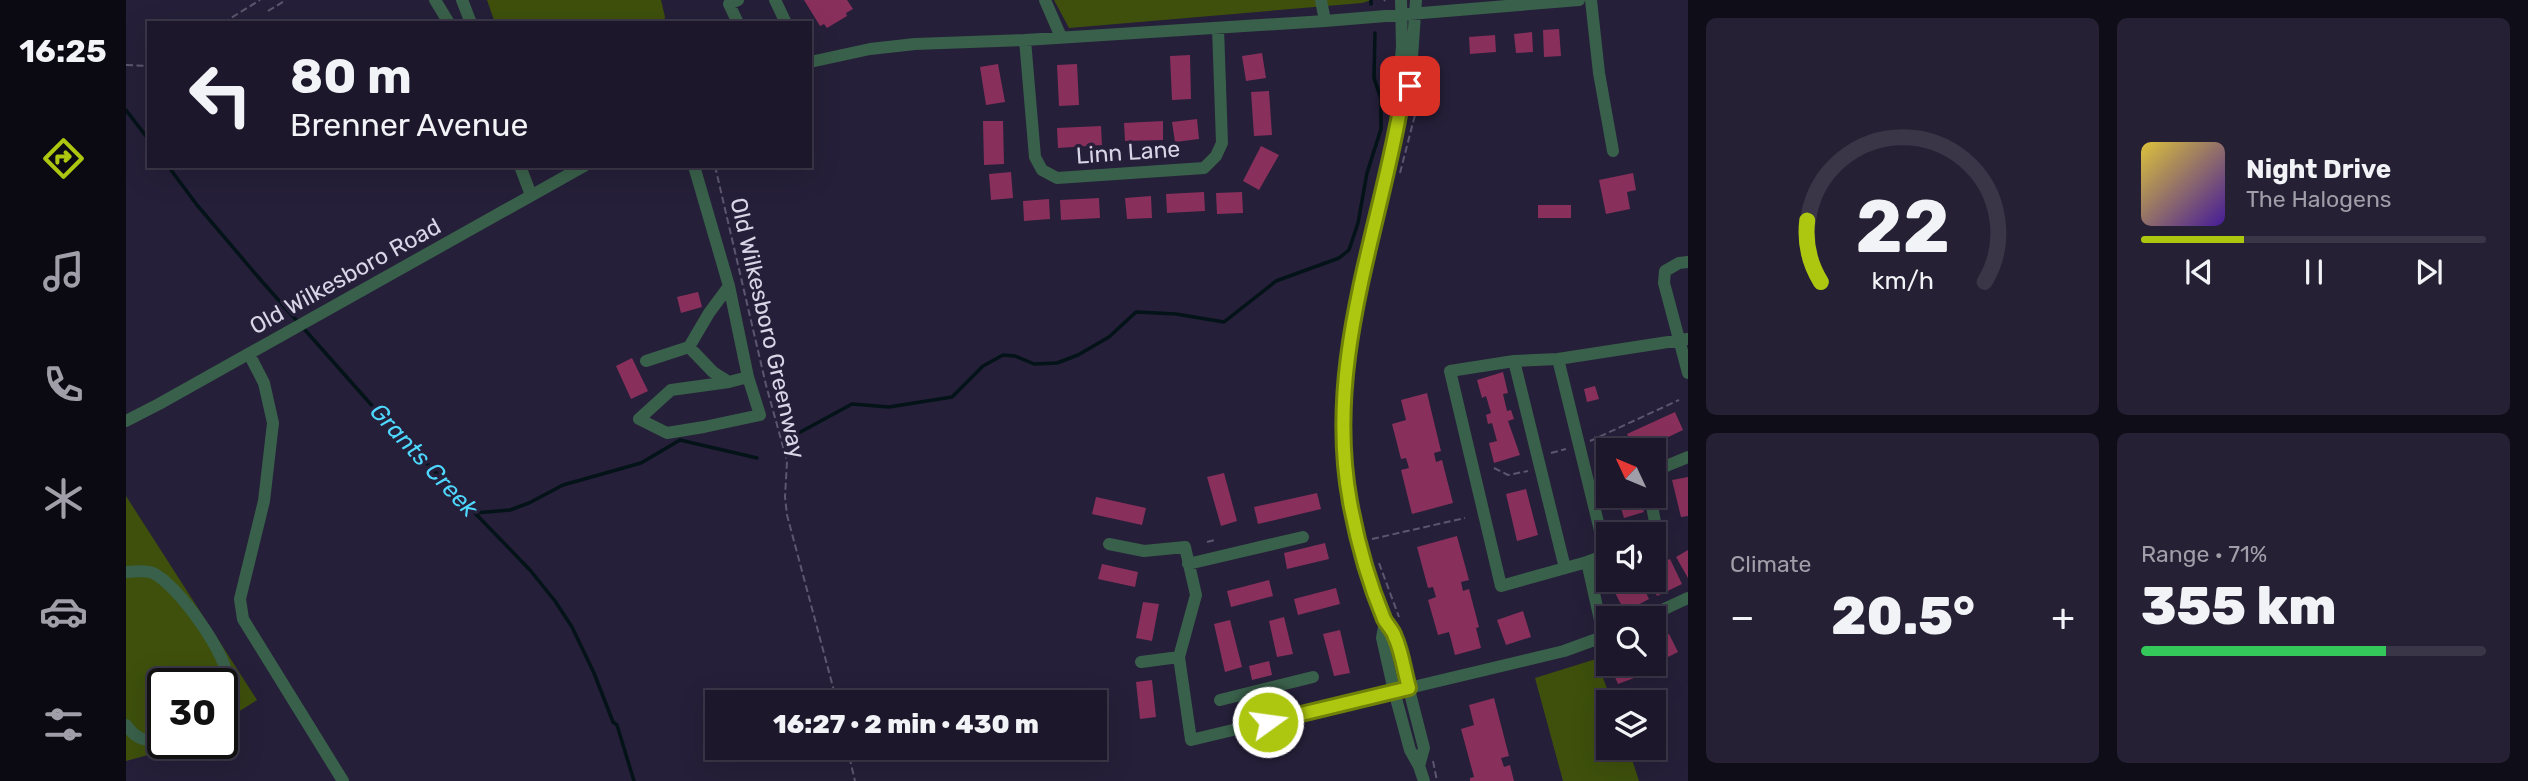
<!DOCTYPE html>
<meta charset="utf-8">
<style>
:root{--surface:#1c172b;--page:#252033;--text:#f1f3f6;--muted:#a09fa9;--line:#3a3647;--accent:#adc610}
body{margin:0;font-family:Rubik,sans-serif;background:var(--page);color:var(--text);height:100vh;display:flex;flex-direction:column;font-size:26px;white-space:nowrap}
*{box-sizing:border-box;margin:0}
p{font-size:23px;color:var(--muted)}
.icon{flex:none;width:38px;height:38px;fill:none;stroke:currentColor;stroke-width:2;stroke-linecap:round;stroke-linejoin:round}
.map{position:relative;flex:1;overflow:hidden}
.side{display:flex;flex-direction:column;gap:18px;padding:18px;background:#0f0d18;width:840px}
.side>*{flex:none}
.banner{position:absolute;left:21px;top:21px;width:665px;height:147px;border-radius:0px;box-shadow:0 7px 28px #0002,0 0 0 2px var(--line);background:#1c172b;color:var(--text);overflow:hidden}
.needle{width:46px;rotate:314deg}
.controls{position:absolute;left:1470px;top:438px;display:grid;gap:14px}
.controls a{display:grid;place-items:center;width:70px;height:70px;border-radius:0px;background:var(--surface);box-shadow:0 7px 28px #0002,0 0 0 2px var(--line);font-size:35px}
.speed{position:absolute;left:21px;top:668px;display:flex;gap:14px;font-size:35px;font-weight:700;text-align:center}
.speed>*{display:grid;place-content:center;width:91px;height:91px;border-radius:50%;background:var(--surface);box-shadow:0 7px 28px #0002,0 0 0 2px var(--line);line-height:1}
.speed .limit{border:4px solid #111;border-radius:10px;background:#fff;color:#111}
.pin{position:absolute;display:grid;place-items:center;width:60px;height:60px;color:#fff;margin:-30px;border-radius:14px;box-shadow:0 4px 10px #0006}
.me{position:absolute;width:77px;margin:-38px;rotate:76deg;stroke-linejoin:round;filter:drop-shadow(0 0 5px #0008)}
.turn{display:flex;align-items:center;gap:24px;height:147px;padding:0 28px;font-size:32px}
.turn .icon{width:91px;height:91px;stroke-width:2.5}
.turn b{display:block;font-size:49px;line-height:60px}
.big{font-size:52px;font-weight:800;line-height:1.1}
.side .widget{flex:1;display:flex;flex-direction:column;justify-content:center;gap:10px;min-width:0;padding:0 24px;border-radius:10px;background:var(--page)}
.side .dial{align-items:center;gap:0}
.dial svg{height:182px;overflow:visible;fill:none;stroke:var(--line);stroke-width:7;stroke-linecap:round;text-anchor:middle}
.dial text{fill:var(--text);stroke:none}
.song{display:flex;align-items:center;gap:21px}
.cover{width:84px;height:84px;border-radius:10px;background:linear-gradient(135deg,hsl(50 70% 55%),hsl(260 70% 35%))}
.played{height:7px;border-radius:4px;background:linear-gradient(90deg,var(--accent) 30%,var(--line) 30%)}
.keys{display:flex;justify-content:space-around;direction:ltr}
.heat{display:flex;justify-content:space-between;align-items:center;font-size:38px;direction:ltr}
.charge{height:10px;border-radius:5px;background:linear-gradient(90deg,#34c759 71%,var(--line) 0)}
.side .tiles{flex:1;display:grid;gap:18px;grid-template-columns:repeat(2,1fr)}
.trip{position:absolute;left:579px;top:690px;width:402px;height:70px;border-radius:0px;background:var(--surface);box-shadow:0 7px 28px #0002,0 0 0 2px var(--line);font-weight:800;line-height:70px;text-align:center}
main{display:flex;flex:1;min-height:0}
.tab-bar{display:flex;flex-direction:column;width:126px;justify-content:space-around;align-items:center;background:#0b0911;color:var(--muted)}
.tab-bar .icon{width:49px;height:49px}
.tab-bar .selected{color:var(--accent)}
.tab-bar b{font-size:32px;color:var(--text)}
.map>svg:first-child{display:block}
.green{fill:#3e500c}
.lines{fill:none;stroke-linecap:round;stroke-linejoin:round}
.stream{stroke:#031318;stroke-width:3.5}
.building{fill:#88305b}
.path{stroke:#5c576f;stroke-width:2;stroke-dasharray:7 3.5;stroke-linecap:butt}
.minor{stroke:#39604a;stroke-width:12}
.route-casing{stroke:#70810a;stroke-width:18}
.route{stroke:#adc610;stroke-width:12}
.labels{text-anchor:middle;stroke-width:7;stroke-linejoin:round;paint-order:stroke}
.street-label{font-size:23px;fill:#d8d5e7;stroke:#251f39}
.water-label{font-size:24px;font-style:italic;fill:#4fd8fe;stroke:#251f39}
</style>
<main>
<nav class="tab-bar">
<b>16:25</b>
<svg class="icon selected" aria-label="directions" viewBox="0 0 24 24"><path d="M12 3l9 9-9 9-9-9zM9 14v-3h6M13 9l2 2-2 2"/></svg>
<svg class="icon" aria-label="music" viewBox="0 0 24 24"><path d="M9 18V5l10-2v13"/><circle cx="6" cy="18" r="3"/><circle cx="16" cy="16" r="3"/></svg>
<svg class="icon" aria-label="phone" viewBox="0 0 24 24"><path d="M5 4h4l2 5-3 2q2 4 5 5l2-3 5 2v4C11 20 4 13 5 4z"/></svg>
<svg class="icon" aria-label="climate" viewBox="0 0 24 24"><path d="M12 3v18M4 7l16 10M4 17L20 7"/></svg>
<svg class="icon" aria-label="car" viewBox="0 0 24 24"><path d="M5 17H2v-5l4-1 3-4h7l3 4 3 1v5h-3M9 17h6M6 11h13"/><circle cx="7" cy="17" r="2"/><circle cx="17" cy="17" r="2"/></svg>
<svg class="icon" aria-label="filters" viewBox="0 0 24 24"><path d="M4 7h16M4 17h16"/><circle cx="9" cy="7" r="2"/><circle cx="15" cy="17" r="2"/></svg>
</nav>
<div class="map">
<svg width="1562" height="781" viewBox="0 0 1562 781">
<rect width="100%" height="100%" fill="#251f39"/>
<path class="green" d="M361 0H535L539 17 538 23H369Z
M928 0H1246L1236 3 943 28Z
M0 496 131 700 96 722V684H37V744H62L0 761Z
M1470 659 1486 702H1482V747H1502L1513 781H1437L1409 678Z"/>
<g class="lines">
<path class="stream" d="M1245 0V4
M0 110 23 140
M42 166 71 205 133 278 257 418 404 570 429 601 446 627 468 673 487 722 491 725 508 781
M669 435 726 404 763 407 826 397 857 366 877 355 889 356 908 364 931 363 952 355 983 337 1010 312 1050 314 1098 322 1150 281 1213 258 1223 250 1232 223 1241 173 1255 129V99L1248 78 1249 33
M349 513 384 510 403 503 437 485 515 463 554 440 631 458"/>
</g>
<path class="building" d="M678 0H721L727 9 720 13 721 16 701 28 698 24 694 26Z
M1433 29 1435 56 1418 57 1417 30Z
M1406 32 1407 52 1390 53 1388 34Z
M1369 35 1370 52 1344 54 1343 37Z
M1136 53 1140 78 1120 81 1116 56Z
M1064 55 1065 99 1046 100 1044 56Z
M872 64 879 102 860 105 854 67Z
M951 64 953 105 933 106 931 65Z
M1143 91 1146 135 1128 136 1125 92Z
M1071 119 1073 139 1049 142 1046 122Z
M857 121H877L878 164 858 165Z
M1037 121V140L999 141 998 123Z
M975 126 976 145 932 148 931 128Z
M1135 146 1153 155 1133 190 1117 181Z
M885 172 887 198 865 200 863 174Z
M1507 173 1510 190 1501 192 1504 209 1480 214 1473 180Z
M1078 192 1079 211 1041 213 1040 194Z
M1116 192 1117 213 1091 214 1090 193Z
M1025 196 1026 218 1001 219 999 198Z
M973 198 974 218 935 220 934 200Z
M923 199 924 219 898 221 897 201Z
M1412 205H1445V218H1412Z
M572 292 576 307 555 313 551 297Z
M506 358 522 391 505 399 490 366Z
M1377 372 1382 393 1377 394 1381 411 1385 410 1388 419 1382 421 1394 455 1368 463 1363 443 1371 441 1366 423 1362 424 1360 415 1365 413 1360 396 1356 398 1351 380Z
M1469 386 1473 399 1461 402 1458 389Z
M1301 393 1315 451 1308 453 1310 462 1316 460 1327 503 1286 514 1275 470 1283 468 1280 458 1275 459 1266 424 1280 420 1275 400Z
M1549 412 1557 430 1515 450H1508L1501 434Z
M1098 473 1111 521 1095 526 1081 477Z
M1562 477V516L1555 517 1546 480Z
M1400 489 1412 535 1391 541 1380 494Z
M1191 493 1195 509 1132 524 1128 507Z
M1491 495H1512L1518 512 1498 518Z
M970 497 1020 508 1016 525 966 514Z
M1331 536 1343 580 1335 582 1337 591 1343 589 1353 627 1350 628 1355 648 1329 655 1323 632 1312 635 1302 600 1310 597 1307 587 1302 588 1291 547Z
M1199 543 1203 559 1161 569 1158 553Z
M1562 550V578L1550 557Z
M1544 559 1556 584 1531 596 1522 579H1528V567Z
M976 564 1012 572 1009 587 972 579Z
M1503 579H1513L1523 599 1499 612 1486 587Z
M1143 580 1147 596 1105 607 1101 591Z
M1210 588 1214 604 1172 615 1168 599Z
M1017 602 1033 604 1026 641 1010 638Z
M1397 611 1405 637 1380 645 1371 620Z
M1158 617 1167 654 1151 657 1143 621Z
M1104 620 1116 667 1099 672 1088 624Z
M1214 630 1224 673 1208 676 1197 634Z
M1543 634 1552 652 1528 664V641Z
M1143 661 1146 675 1126 680 1123 666Z
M1491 663H1502L1508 678 1492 684 1484 666Z
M1026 680 1030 717 1014 719 1010 682Z
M1368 698 1383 756 1375 758 1378 767 1384 765 1388 781H1344V778L1348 777 1335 729 1348 725 1343 705Z"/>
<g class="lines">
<path class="path" d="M1258 1 1259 0
M142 11 160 0
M97 23 134 0
M0 65 23 66
M589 166 640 385 661 461 659 497 661 515 711 702
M1274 173 1291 107
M1464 441 1553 400
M1425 453 1440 449
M1368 468 1382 475 1402 471
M1246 539 1339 518
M1081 542 1089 540
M1253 563 1273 617
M721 747 729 781
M1307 761 1311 781"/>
<path class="minor" d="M309 0 323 23
M336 0 345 23
M649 0 660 23
M919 0 935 37
M1195 0 1199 21
M1275 0 1276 47 1271 96 1274 110C1258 198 1228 283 1219 372 1213 429 1220 486 1234 541 1242 572 1250 609 1269 635L1298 748 1293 766
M1465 0 1473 73 1487 151
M612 23 603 4 612 0
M899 40 909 157 916 170 931 178 1078 168 1090 156 1096 143 1092 28
M684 62 744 49 789 44 899 40 1199 21 1453 0
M1285 71 1308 69
M1274 110 1282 96 1284 86 1290 0
M394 166 405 195
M1562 262 1553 263 1539 271 1538 283 1562 373
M603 286 622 377 634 415 578 427 541 433 513 419 545 390 603 382 622 377
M563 347 587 372 603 382
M123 354 138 383 147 423 138 501 114 599 117 619 217 781
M1432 359 1480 555 1461 562 1478 638
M520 361 563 347 583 313 603 286 568 166
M1388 361 1439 568
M0 421 33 404 458 166
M1528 471 1562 457
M1524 495 1531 533 1528 543
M983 544 1018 551 1059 547 1070 595 1053 657 1065 740 1438 651 1482 635
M1461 562 1375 586 1324 371 1388 361 1432 359 1562 339
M1062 564 1177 537
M0 572C9 571 19 570 27 573 51 584 104 657 102 683 102 688 99 693 96 698
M1519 618 1562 598
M1259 621 1256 638 1268 691 1284 750 1293 766 1298 781
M1015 662 1053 657
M1138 689 1142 722
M1094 700 1187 677
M0 725C10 739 20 743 37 739"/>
</g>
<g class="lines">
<g class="route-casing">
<path id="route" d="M1142 722 1283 688C1278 671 1276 652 1269 637 1267 630 1261 625 1258 619 1243 583 1231 540 1224 502 1199 366 1250 242 1274 110L1282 96 1284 86"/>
</g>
<use href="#route" class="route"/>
</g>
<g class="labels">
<g class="street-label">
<text transform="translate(1002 152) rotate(-4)" y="8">Linn Lane</text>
<text transform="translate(219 276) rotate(-29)" y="8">Old Wilkesboro Road</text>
<text transform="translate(642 328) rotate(77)" y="8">Old Wilkesboro Greenway</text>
</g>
<g class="water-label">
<text transform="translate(298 460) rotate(47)" y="8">Grants Creek</text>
</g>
</g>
</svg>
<div class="controls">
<a><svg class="needle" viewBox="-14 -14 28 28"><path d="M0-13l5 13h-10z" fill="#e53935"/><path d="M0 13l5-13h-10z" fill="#a09fa9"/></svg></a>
<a><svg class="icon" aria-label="sound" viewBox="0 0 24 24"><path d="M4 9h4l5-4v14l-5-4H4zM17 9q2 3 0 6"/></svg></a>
<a><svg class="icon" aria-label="search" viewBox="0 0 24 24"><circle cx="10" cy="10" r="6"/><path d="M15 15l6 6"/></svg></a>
<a><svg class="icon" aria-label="layers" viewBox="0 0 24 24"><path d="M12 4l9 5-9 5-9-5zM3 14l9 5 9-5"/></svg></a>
</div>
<div class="speed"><div class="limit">30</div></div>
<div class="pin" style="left:1284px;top:86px;background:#d93025"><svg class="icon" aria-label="arrive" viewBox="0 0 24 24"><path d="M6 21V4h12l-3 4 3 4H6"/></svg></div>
<svg class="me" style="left:1142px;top:722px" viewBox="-20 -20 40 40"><circle r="17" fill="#adc610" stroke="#fff" stroke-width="3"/><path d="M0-11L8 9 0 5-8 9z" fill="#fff"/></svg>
<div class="trip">16:27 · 2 min · 430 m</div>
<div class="banner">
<div class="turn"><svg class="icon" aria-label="left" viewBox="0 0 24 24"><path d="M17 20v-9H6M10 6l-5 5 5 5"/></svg><div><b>80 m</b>Brenner Avenue</div></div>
</div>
</div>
<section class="side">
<div class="tiles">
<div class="widget dial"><svg viewBox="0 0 100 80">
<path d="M14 69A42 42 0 1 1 86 69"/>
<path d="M14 69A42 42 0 0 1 8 42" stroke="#adc610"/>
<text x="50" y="56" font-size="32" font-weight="700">22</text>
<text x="50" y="72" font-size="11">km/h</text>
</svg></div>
<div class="widget">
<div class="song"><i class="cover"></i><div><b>Night Drive</b><p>The Halogens</p></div></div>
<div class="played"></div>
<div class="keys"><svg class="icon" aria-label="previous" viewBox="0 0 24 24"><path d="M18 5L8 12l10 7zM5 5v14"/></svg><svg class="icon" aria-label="pause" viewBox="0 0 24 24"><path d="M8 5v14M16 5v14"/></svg><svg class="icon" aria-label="next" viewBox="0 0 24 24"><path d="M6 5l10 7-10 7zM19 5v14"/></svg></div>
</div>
<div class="widget"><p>Climate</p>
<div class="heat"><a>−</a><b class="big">20.5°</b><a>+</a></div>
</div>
<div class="widget"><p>Range · 71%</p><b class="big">355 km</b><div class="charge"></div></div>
</div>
</section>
</main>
